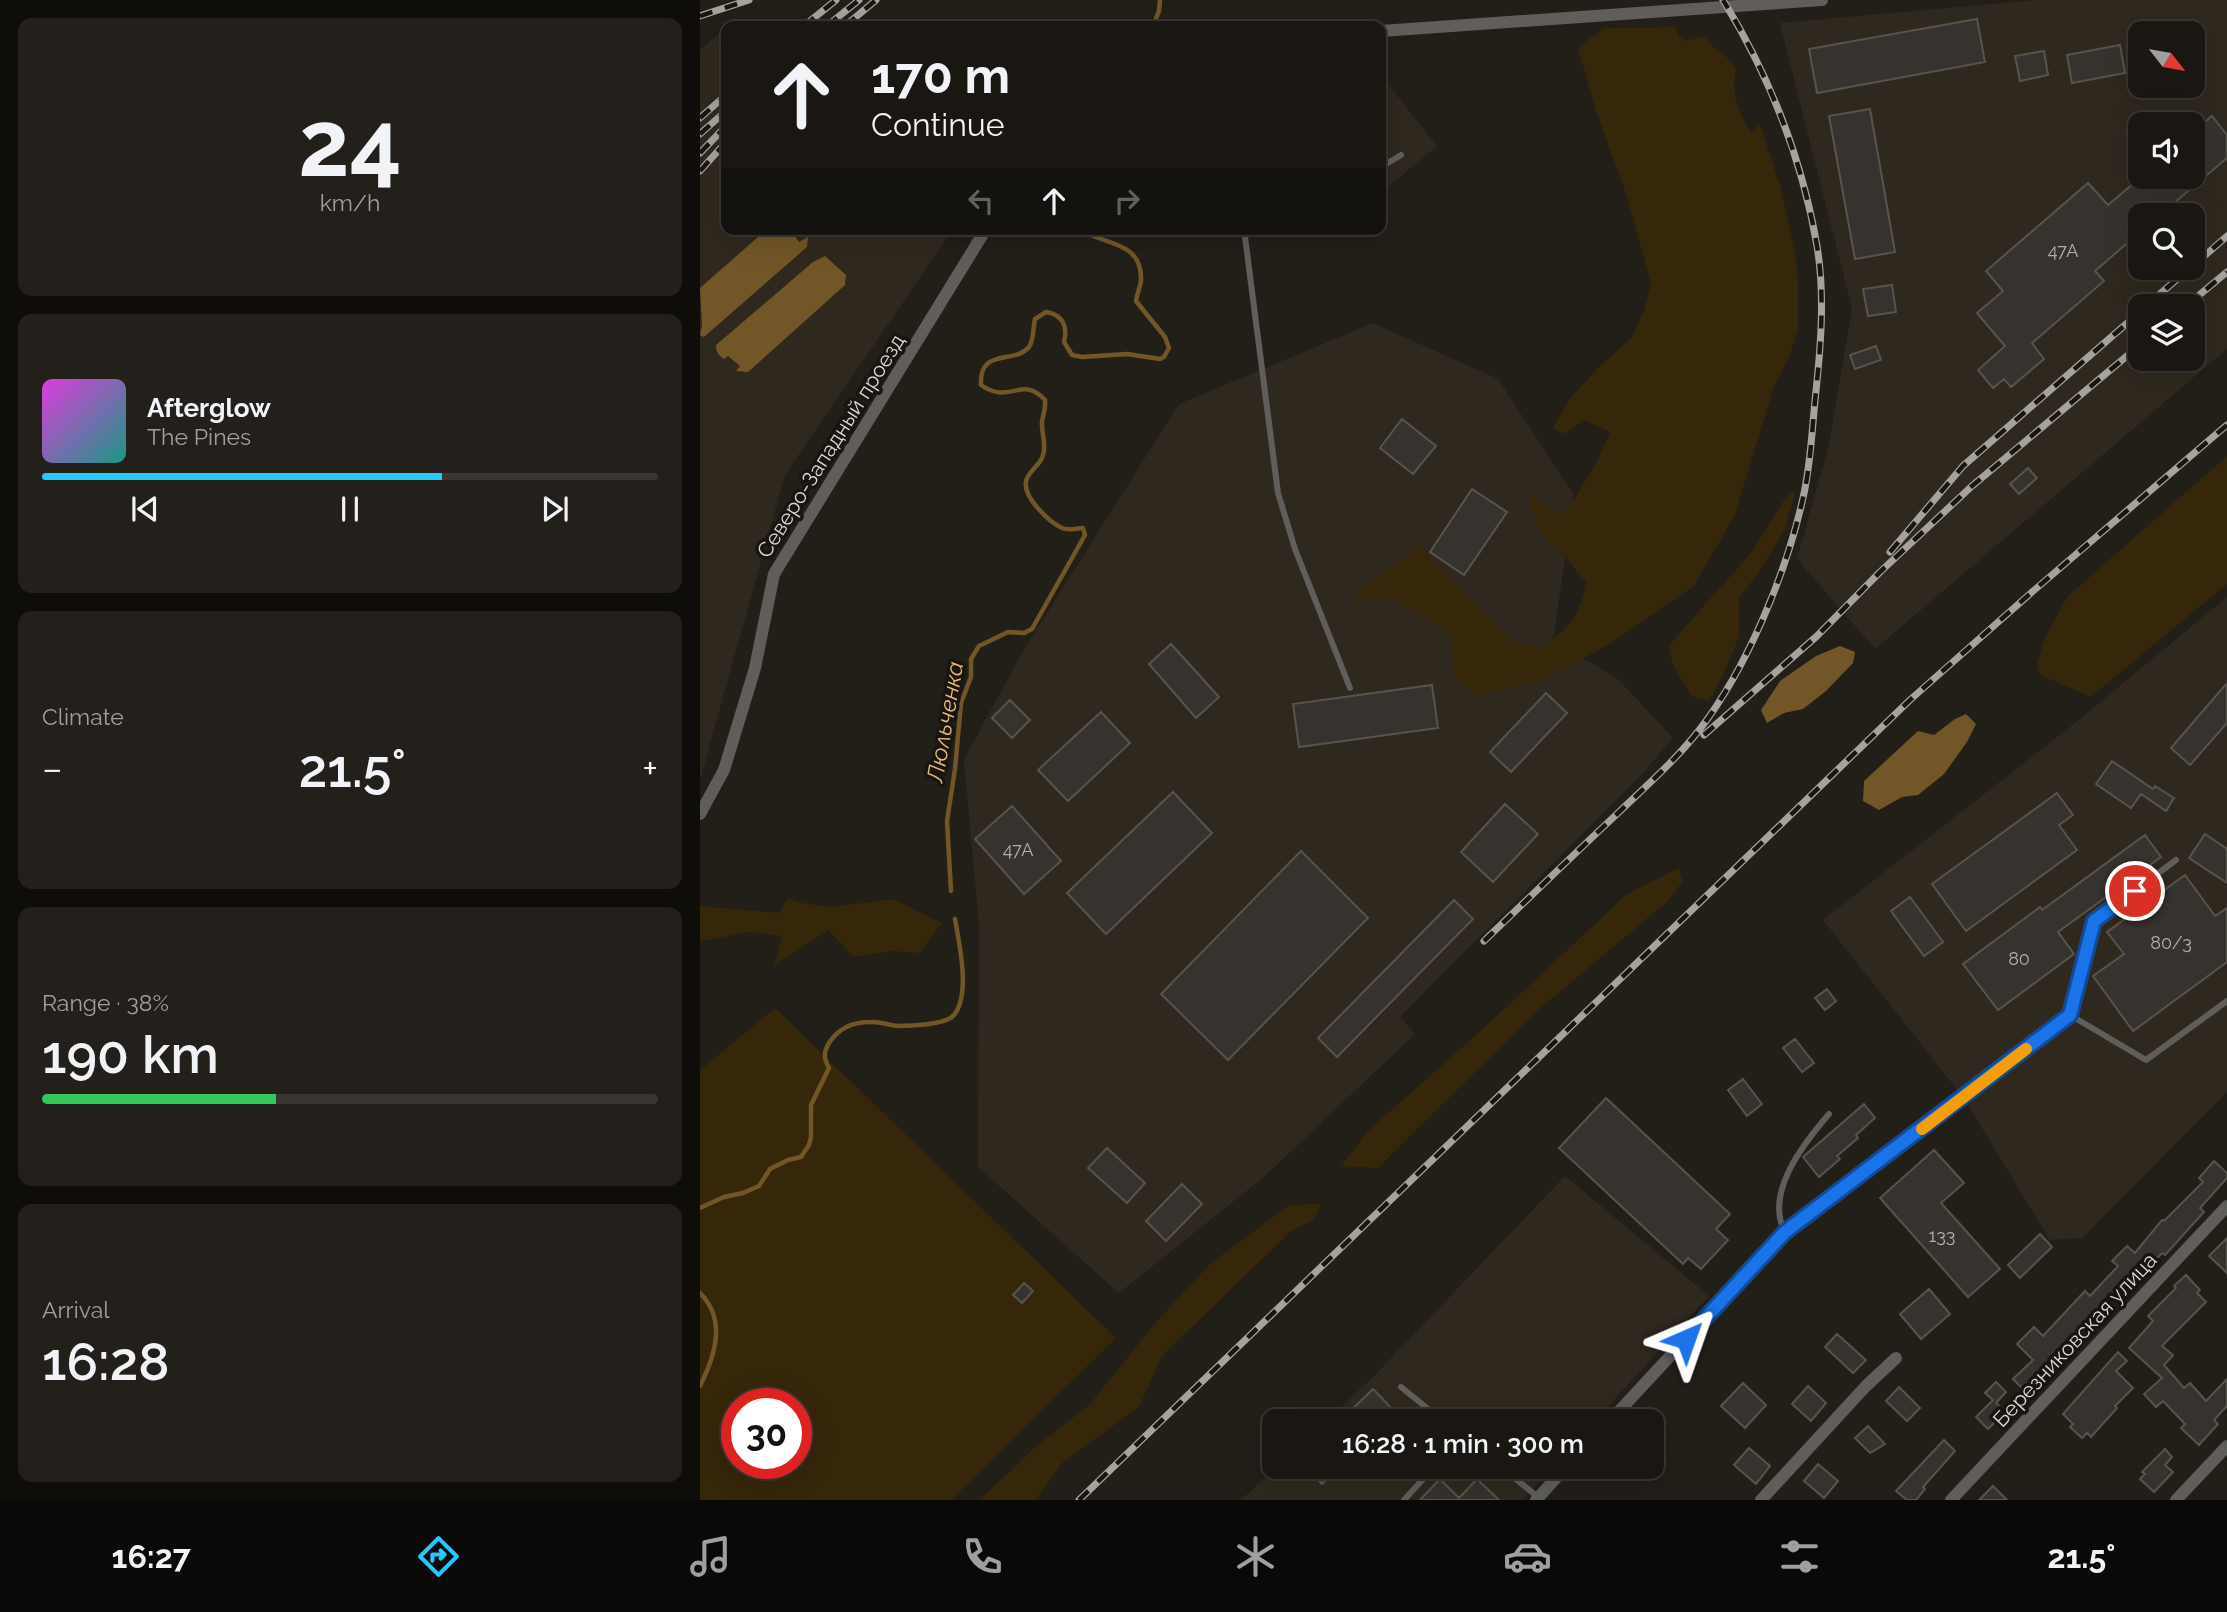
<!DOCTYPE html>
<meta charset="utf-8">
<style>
:root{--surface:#1a1713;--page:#23201c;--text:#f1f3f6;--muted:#9f9fa0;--line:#383633;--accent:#27c8ff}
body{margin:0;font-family:Raleway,sans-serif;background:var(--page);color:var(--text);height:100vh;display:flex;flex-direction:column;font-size:26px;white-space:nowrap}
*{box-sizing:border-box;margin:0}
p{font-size:23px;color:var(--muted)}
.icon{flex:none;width:38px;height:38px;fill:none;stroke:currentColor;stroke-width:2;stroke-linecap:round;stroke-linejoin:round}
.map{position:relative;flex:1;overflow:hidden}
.details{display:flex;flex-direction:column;gap:18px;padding:18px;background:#0e0d0a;width:700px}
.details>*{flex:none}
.top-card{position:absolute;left:21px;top:21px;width:665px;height:214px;border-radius:14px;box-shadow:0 7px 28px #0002,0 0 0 2px var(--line);background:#1a1713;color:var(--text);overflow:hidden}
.needle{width:46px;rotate:121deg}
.fabs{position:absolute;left:1428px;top:21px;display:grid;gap:14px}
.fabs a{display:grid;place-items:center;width:77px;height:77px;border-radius:14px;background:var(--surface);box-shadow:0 7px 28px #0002,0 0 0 2px var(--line);font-size:35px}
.speed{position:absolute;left:21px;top:1388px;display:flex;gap:14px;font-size:35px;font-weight:700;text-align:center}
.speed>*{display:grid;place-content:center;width:91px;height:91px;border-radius:50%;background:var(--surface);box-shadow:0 7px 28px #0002,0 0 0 2px var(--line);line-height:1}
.speed .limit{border:10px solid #d22;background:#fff;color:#111}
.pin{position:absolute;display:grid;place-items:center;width:60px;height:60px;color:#fff;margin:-30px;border:4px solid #fff;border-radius:50%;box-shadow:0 2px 7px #0007}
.me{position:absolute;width:77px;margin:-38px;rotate:43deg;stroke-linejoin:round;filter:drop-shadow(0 0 5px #0008)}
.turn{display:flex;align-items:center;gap:24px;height:147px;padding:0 35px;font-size:32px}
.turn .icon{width:91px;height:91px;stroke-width:2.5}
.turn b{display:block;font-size:49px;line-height:60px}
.lanes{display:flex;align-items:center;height:66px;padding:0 35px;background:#0003;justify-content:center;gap:35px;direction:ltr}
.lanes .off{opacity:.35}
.big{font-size:52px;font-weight:600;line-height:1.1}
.details .card{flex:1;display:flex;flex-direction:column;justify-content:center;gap:10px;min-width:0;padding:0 24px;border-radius:14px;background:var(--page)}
.details .dial{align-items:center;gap:0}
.dial b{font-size:91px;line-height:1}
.song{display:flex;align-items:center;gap:21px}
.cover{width:84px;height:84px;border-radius:10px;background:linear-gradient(135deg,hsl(300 70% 55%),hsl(170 70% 35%))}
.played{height:7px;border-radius:4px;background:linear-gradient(90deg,var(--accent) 65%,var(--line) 65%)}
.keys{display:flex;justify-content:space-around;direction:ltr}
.heat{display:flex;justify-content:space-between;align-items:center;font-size:38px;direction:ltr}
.charge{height:10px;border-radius:5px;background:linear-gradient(90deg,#34c759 38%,var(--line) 0)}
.trip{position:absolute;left:562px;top:1409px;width:402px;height:70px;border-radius:14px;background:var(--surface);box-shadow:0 7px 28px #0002,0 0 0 2px var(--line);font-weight:600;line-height:70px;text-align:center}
.dock{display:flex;height:112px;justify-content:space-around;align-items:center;background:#0a0908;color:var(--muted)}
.dock .icon{width:49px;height:49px}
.dock .active{color:var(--accent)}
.dock b{font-size:32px;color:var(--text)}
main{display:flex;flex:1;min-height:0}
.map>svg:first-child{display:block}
.built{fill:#2f281e;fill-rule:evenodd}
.green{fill:#36260a;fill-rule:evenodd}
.water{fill:#725627}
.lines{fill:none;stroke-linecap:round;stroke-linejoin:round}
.stream{stroke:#725627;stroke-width:4.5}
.building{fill:#36322d;stroke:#57534d;stroke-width:2}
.service{stroke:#605e5b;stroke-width:6}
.minor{stroke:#605e5b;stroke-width:12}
.rail-casing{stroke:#a6a39f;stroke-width:7}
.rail{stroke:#191510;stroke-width:4.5;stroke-dasharray:13;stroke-linecap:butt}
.route-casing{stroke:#114b97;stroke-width:18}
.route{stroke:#1a73e8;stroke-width:12}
.slow{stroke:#f59e0b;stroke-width:12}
.labels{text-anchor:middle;stroke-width:7;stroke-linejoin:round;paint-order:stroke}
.number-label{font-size:18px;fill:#b2aeab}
.street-label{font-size:21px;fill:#dbd8d5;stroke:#191510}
.water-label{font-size:23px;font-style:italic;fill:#e8ba73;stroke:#191510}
</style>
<main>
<section class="details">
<div class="card dial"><b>24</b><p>km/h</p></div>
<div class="card">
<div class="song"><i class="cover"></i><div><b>Afterglow</b><p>The Pines</p></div></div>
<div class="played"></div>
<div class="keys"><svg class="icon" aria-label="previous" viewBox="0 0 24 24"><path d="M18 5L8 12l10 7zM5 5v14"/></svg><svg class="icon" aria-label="pause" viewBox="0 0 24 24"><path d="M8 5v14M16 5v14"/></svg><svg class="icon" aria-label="next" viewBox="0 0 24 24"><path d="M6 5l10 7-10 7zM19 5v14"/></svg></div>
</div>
<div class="card"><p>Climate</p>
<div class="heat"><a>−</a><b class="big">21.5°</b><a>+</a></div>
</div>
<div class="card"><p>Range · 38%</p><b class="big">190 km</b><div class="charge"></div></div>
<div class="card"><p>Arrival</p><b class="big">16:28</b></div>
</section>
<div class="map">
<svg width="1527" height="1500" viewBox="0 0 1527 1500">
<rect width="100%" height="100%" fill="#221f19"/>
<path class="built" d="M1336 0H1527V349L1175 649 1097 559 1128 449 1152 309 1080 23ZM1440 33H1493V86H1440ZM1440 124H1493V177H1440ZM1440 215H1493V268H1440ZM1440 306H1493V359H1440Z
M20 33 26 41V229H251L247 238 85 475 0 780V50Z
M681 75 737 146 681 193Z
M673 323 798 379 874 495 852 648 889 661 919 680 973 738 944 772 700 1017 715 1034 564 1177 419 1293 278 1167 279 925 264 760 323 651 479 404Z
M1527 597V1092L1382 1238 1350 1240 1263 1097 1123 920 1370 727Z
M865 1176 1009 1296 895 1421H626L673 1377Z
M577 1467H853L823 1500H541Z"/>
<path class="green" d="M976 27 978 36 986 41 1004 36C1014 51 1028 54 1037 69 1028 90 1041 117 1052 134L1060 124 1081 189 1093 243 1098 275V329L1089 357 1074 386 1035 515 994 586 911 643 843 680 777 696 753 676 752 635 695 600 652 597 720 544 743 571 813 642 842 648C869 627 880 617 886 582L865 557 840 533 827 492 849 509 866 514 899 457 910 432 884 420 864 434 853 428 870 398 898 368 932 337 944 310 951 284 927 196 897 114 878 48 904 28Z
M1527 456V584L1391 697 1340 675 1337 663 1346 635 1368 596Z
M1096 489 1085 529 1060 571 1039 598V637L1024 673 1009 701 991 696 972 663 969 645 1051 553 1084 500Z
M979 868 983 881 968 901 836 1012 678 1168 641 1166 669 1130 787 1025 927 894Z
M88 898 102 903 130 907 194 899 242 923 220 953 193 951 154 957 128 930 74 966 82 936 51 932 0 941V906L79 913Z
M75 1008 416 1338 251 1500H0V1070ZM37 1404H96V1463H37Z
M621 1204 613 1221 592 1230 462 1356 439 1407 362 1463 336 1500H280L333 1449 390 1404 457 1321 511 1263 589 1205Z"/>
<path class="water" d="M67 229H90L99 242 108 237 107 247 4 337 0 335 2 325 0 288Z
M125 256 146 275 145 285 48 372 36 371 40 366 28 356 24 359C18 355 16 352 16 345L113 262Z
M1140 646 1155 652 1153 663 1126 691 1103 709 1084 713 1067 723 1061 710 1080 681 1116 656Z
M1266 714 1276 724 1267 742 1244 774 1218 795 1202 797 1179 810 1163 801 1164 781 1218 731 1234 735 1255 719Z"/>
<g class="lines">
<path class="stream" d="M453 26 459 11 460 0
M251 891 247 821 255 769 261 703 271 677V659L279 646 308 632 324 633 332 629 385 535 383 528C376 528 369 531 362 528 349 522 323 497 326 482 327 472 341 465 343 455 347 444 341 433 342 422 343 414 346 409 345 400 320 374 311 406 281 385 279 347 314 365 329 347 334 340 333 327 335 319L346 312C363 315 368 326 364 342L372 355 382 357 427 354 460 359 464 357 469 348 465 337 436 301C437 293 441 286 441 279 442 240 401 245 380 229
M0 1208 24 1197 43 1193 59 1186 70 1169 88 1160 101 1157 109 1145 111 1137V1105L129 1068C124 1059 123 1053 129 1043 138 1029 153 1022 170 1022 179 1021 188 1025 197 1026 209 1026 246 1025 254 1015 271 994 259 943 255 919
M0 1293C27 1320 15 1356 0 1386"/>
</g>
<path class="building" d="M1277 19 1285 62 1117 93 1109 49Z
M1420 45 1425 73 1372 83 1367 55Z
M1344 51 1348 75 1320 81 1315 56Z
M1170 109 1195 252 1155 259 1129 116Z
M1512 116 1527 135V158L1460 215H1440V232L1395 271 1404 281 1332 343 1344 359 1311 387 1304 379 1293 388 1278 370 1305 346 1277 313 1303 291 1286 271 1388 183 1408 205 1441 177H1493V132Z
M1192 285 1196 312 1168 316 1163 289Z
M1176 346 1181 360 1155 369 1150 355Z
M702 419 736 446 713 474 680 448Z
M1328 468 1337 478 1319 494 1310 484Z
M772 489 807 512 764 575 730 552Z
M471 644 519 697 496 718 449 664Z
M1527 683V723L1490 765 1471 748Z
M732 685 738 728 599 747 593 704Z
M846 693 867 713 811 772 790 752Z
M310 700 330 720 312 738 292 718Z
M401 712 430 743 368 801 338 770Z
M1412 761 1453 789 1455 786 1474 798 1466 811 1441 794 1431 808 1396 784Z
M473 792 512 833 406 934 367 893Z
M1357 793 1373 815 1359 825 1377 850 1266 931 1232 884Z
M805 804 838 834 793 882 761 852Z
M312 806 361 861 324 894 275 839Z
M1505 834 1527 849V883L1489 858Z
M1445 835 1461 857 1358 932 1374 954 1298 1010 1263 964 1340 907 1342 910Z
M601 851 668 918 528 1060 461 994Z
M1485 875 1515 916 1527 908V962L1433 1031 1393 976 1424 954 1407 932Z
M1210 897 1243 942 1224 956 1191 911Z
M754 900 773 919 637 1057 618 1038Z
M1127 989 1136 1001 1125 1010 1115 998Z
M1095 1039 1114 1063 1102 1072 1083 1048Z
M1043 1079 1062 1104 1047 1116 1028 1090Z
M906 1098 1030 1214 1016 1229 1028 1240 1001 1269 988 1258 983 1264 859 1148Z
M1164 1104 1175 1118 1156 1135 1158 1138 1137 1156 1140 1159 1119 1177 1103 1157Z
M407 1148 445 1183 427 1203 388 1168Z
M1234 1150 1264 1183 1241 1203 1300 1269 1268 1297 1180 1198Z
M1514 1161 1527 1173V1178L1500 1208 1504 1212 1465 1255 1462 1253 1437 1279 1432 1275 1385 1324 1391 1329 1375 1345 1373 1343 1325 1391 1313 1379 1333 1360 1317 1344 1334 1327 1343 1336 1385 1291 1390 1296 1418 1266 1412 1261 1427 1246 1435 1253 1462 1220 1464 1221 1503 1182 1499 1178Z
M482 1184 502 1204 466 1241 446 1221Z
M1340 1234 1352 1247 1320 1278 1308 1265Z
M1527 1238V1273L1509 1256Z
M1486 1275 1500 1290 1497 1293 1506 1302 1462 1346 1473 1355 1464 1365 1484 1388 1490 1383 1506 1401 1527 1379V1406L1514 1420 1518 1424 1499 1445 1481 1428 1485 1424 1463 1401 1456 1407 1444 1394 1462 1378 1429 1348 1453 1321 1448 1316 1476 1288 1474 1286Z
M324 1283 333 1291 322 1303 313 1295Z
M1229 1289 1250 1314 1221 1339 1200 1314Z
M1137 1334 1166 1360 1153 1373 1125 1347Z
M1418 1352 1427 1361 1416 1371 1433 1388 1415 1406 1417 1408 1391 1437 1387 1433 1382 1438 1370 1427 1373 1424 1363 1414Z
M1296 1382 1306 1392 1296 1403 1305 1412 1288 1429 1276 1417 1293 1400 1285 1393Z
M1043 1383 1066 1405 1045 1428 1021 1406Z
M1108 1386 1126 1403 1111 1421 1092 1404Z
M1199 1387 1220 1408 1207 1421 1186 1401Z
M673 1389 698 1415 692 1421H640Z
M1168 1426 1185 1444 1170 1453 1155 1438Z
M1244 1440 1255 1451 1223 1487 1225 1489 1216 1500H1207L1196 1491Z
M1049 1448 1070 1466 1056 1484 1034 1465Z
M1465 1449 1472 1457 1465 1465 1473 1472 1454 1492 1440 1479 1445 1474 1442 1472Z
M1118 1464 1138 1481 1124 1498 1104 1481Z
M606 1466H640L622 1484Z
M740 1479 759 1498 777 1479 799 1500H720Z
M1293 1486 1307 1500H1279Z"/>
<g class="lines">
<path class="service" d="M681 167 701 155
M544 229 578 493 595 549 650 688
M1370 1015 1446 1060 1527 1001
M1264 1097 1370 1015 1394 921 1476 860
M1085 1232C1064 1193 1104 1143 1129 1114
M701 1387 743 1421
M800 1466 839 1498
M704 1500 735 1466"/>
<path class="minor" d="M681 31 1122 0
M0 814 24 770 55 668 74 574 286 229
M910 1421 1085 1232 1263 1097
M836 1500 867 1466
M1061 1500 1166 1386 1196 1358
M1251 1500 1527 1206
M1476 1500 1527 1446"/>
<g class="rail-casing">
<path id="rail" d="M0 16 49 0
M104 26 136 0
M127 26 159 0
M145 26 176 0
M0 118 26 95
M0 134 26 111
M0 153 26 126
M0 171 26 142
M1493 266 1527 236
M1446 306 1490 268
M1486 306 1527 272
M1190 552 1263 466 1440 312
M1004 735 1117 636 1180 572 1272 486 1440 345
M784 941C828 899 872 856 917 814 945 787 976 760 1000 729 1047 668 1086 574 1103 498 1111 464 1112 427 1116 391 1121 343 1125 294 1117 246 1102 159 1069 75 1023 0
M379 1500 1211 699 1332 592 1527 425"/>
</g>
<use href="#rail" class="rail"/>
</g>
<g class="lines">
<g class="route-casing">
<path id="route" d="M986 1339 1085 1232 1370 1015 1394 921 1435 891"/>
</g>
<use href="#route" class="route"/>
<path class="slow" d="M1222 1129 1326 1049"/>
</g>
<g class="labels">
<g class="number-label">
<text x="1363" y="257">47А</text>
<text x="318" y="856">47А</text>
<text x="1471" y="949">80/3</text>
<text x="1319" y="965">80</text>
<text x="1242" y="1242">133</text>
</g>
<g class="street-label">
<text transform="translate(131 446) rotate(-58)" y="7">Северо-Западный проезд</text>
<text transform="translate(1375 1340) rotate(-47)" y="7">Березниковская улица</text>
</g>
<g class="water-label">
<text transform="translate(245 722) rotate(-80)" y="8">Люльченка</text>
</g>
</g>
</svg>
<div class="fabs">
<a><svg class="needle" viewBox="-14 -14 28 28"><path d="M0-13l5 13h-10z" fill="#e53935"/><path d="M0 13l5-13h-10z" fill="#9f9fa0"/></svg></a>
<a><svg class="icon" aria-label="sound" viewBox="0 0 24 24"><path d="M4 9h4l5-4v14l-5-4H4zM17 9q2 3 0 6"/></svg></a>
<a><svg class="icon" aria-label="search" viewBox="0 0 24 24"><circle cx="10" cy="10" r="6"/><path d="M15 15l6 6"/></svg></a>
<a><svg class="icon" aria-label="layers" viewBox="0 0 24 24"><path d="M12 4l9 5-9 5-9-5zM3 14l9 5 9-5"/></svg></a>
</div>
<div class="speed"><div class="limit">30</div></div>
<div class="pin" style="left:1435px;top:891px;background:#d93025"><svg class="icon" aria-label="arrive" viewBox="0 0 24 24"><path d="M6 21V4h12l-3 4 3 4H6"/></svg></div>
<svg class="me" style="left:986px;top:1339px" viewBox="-20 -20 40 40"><path d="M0-17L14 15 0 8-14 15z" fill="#1a73e8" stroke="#fff" stroke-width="4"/></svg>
<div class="trip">16:28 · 1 min · 300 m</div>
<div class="top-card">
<div class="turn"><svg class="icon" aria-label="ahead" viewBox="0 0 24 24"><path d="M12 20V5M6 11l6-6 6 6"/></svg><div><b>170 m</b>Continue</div></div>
<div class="lanes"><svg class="icon off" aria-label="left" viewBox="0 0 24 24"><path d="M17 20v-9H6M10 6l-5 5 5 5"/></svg><svg class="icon" aria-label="ahead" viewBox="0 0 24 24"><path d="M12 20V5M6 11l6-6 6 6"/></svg><svg class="icon off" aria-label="right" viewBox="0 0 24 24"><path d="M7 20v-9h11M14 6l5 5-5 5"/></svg></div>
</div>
</div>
</main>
<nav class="dock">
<b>16:27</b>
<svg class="icon active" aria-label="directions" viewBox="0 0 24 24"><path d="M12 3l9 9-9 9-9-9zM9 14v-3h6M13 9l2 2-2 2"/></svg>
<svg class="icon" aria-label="music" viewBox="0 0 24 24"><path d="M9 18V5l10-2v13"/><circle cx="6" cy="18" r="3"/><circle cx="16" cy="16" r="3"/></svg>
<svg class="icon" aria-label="phone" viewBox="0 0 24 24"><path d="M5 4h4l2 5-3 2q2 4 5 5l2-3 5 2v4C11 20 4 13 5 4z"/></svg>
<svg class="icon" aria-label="climate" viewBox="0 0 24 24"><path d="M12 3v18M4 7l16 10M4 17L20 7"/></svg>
<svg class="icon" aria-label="car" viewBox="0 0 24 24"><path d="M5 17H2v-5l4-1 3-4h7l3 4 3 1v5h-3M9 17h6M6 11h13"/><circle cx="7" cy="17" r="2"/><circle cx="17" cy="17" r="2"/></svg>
<svg class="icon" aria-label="filters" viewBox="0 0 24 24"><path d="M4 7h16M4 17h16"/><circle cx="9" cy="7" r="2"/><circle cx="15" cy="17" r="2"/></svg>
<b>21.5°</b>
</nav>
